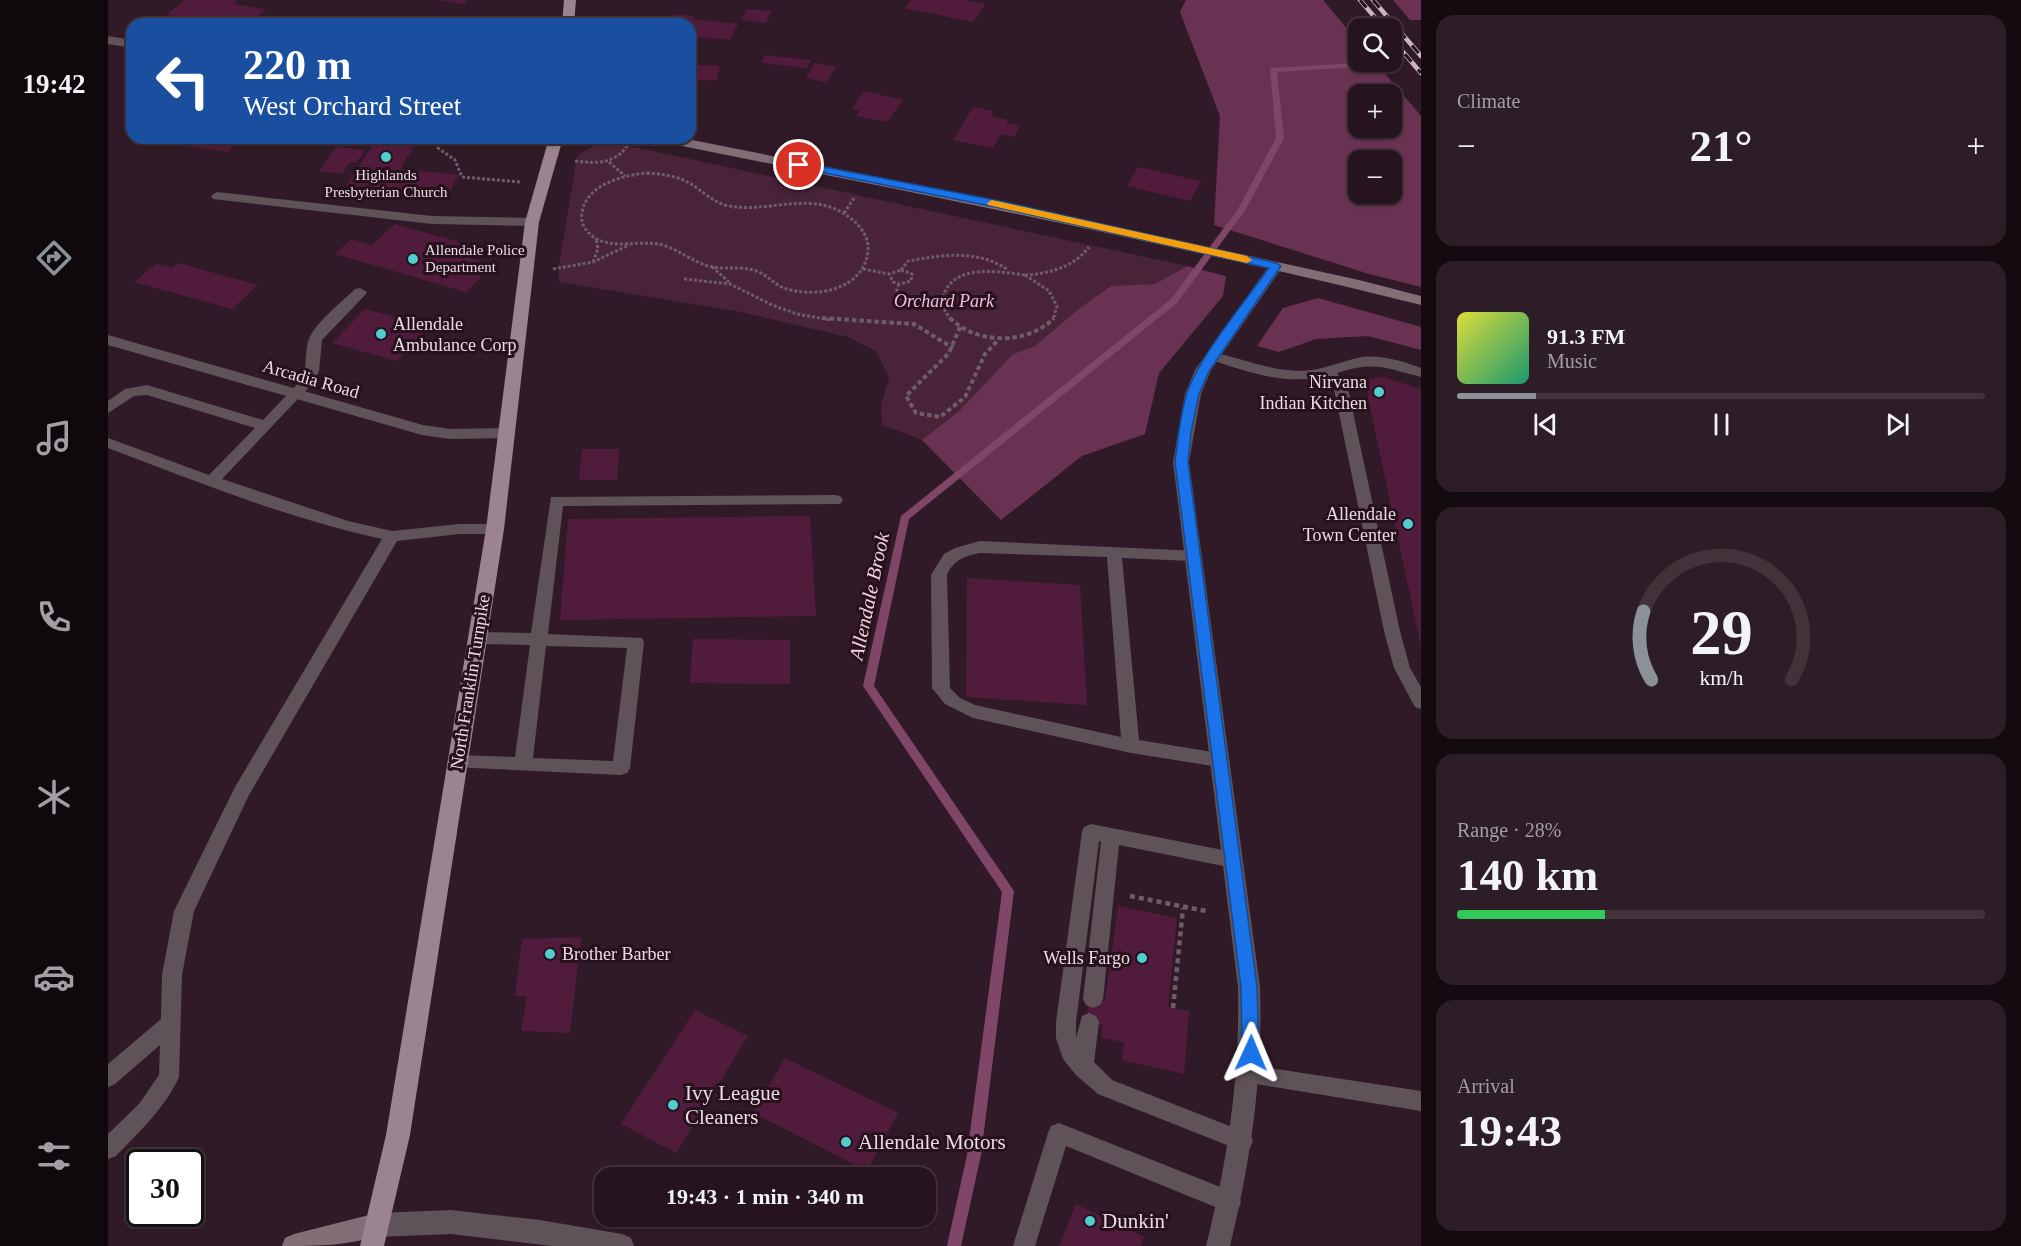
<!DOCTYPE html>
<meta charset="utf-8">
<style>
:root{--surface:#25141d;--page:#2d1d26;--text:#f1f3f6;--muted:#a39ea4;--line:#42333b;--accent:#8c9099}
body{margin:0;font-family:"Times New Roman",serif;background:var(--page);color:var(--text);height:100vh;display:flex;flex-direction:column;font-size:22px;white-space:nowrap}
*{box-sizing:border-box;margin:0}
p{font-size:20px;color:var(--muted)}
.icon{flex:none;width:33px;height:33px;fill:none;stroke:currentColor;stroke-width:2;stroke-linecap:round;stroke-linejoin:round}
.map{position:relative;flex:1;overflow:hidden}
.sheet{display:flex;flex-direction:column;gap:15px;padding:15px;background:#140b10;width:600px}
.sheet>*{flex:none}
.guide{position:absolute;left:18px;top:18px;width:570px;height:126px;border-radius:18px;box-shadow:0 2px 4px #0004,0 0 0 2px var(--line);background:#1a4fa0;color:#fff;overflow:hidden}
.fabs{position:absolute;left:1240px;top:18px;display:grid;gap:12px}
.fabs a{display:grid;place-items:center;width:54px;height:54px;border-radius:12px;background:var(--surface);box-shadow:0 2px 4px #0004,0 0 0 2px var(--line);font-size:30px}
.speed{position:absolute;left:18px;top:1149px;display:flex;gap:12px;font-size:30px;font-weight:700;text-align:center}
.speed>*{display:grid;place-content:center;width:78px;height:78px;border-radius:50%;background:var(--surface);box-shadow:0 2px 4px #0004,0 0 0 2px var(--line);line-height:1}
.speed .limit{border:3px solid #111;border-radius:9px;background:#fff;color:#111}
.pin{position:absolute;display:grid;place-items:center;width:51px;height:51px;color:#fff;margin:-26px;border:3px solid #fff;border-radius:50%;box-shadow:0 2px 6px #0007}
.me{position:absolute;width:66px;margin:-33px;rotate:1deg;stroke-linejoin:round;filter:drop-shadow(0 0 4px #0008)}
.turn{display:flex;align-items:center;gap:21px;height:126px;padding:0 18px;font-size:27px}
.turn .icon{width:78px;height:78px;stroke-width:2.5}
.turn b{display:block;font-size:42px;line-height:51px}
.big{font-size:45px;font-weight:800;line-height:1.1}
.sheet .card{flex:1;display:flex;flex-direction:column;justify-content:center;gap:9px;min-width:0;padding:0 21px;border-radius:18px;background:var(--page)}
.sheet .dial{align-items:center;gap:0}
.dial svg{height:156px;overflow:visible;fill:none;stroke:var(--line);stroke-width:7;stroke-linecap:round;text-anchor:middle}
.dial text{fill:var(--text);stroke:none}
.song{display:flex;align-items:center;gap:18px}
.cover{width:72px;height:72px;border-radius:9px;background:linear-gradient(135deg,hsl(60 70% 55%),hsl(160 70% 35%))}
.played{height:6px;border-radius:3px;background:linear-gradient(90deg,var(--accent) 15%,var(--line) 15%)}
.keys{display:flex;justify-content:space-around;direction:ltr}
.heat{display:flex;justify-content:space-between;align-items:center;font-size:33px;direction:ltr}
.charge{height:9px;border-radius:4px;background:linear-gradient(90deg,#34c759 28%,var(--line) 0)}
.trip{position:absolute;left:486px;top:1167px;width:342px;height:60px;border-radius:18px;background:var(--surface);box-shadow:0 2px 4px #0004,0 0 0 2px var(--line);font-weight:800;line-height:60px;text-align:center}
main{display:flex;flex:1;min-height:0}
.tab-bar{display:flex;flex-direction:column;width:108px;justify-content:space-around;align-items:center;background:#0f080c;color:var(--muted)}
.tab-bar .icon{width:42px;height:42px}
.tab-bar .on{color:var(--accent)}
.tab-bar b{font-size:27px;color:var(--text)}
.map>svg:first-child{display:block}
.green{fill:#492439}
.forest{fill:#6a3252;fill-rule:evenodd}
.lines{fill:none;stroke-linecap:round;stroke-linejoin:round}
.stream{fill:#804667;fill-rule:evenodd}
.building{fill:#511b3c}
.path-far2{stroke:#705c67;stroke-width:3;stroke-dasharray:3 2;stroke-linecap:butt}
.path-far1{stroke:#705c67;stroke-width:4;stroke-dasharray:4.5 3;stroke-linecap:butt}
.path{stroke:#705c67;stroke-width:4.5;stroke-dasharray:5 4;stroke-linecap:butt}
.lane{fill:#5f5359;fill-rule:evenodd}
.street{fill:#5f5359;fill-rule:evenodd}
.secondary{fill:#816e77;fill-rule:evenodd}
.primary{fill:#9b838f;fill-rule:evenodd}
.rail-casing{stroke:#c8b7bf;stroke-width:4.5}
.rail{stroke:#26111d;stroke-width:3;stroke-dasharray:10;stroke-linecap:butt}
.route{fill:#1a73e8;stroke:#114b97;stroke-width:1.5}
.slow{fill:#f59e0b}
.poi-dot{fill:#52cdce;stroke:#26111d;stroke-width:2}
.labels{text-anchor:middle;stroke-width:6;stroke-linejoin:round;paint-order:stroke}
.far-poi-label{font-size:15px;fill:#ebdbe3;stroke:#26111d}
.park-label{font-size:18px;font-style:italic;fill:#f5beda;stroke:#26111d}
.poi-label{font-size:18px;fill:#ebdbe3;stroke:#26111d;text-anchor:end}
.street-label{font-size:18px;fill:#ebdbe3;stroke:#26111d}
.water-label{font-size:20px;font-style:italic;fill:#f5d0e3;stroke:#26111d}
.near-poi-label{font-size:21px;fill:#ebdbe3;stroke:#26111d;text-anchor:start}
</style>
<main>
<nav class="tab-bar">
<b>19:42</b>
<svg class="icon on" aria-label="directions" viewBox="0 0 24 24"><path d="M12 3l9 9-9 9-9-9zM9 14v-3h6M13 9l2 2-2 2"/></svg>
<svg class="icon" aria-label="music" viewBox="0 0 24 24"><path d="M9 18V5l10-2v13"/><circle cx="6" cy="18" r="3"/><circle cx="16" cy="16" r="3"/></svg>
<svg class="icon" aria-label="phone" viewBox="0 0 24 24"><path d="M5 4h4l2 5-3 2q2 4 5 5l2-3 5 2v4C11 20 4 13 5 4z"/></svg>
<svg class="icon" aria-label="climate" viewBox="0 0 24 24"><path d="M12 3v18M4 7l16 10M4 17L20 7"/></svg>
<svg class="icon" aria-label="car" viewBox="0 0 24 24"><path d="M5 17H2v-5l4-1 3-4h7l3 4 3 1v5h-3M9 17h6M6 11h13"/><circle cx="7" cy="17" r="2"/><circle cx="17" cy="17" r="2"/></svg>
<svg class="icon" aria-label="filters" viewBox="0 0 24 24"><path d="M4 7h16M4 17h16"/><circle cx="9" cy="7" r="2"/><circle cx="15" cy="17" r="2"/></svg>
</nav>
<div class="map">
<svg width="1313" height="1246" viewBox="0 0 1313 1246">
<rect width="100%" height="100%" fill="#311a27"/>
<path class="green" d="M507 143 1079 266 1047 284 1003 287 969 310 927 346 905 354 851 411 814 440 774 425 773 405 781 378 768 351 740 337 633 312 451 282V265L469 157C480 146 491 144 507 143Z"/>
<path class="forest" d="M1078 0H1215L1251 43V62H1267L1313 116V287L1258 273 1106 225 1112 116 1072 12ZM1251 94H1284V128H1251ZM1251 160H1284V194H1251Z
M1285 0H1313V20H1302Z
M1079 266 1118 276 1115 296 1051 373 1037 434 974 456 893 520 814 440 851 411 905 354 927 346 969 310 1003 286 1047 284Z
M1210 298 1313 327V350L1260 336 1208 339 1171 352 1149 346 1175 308Z"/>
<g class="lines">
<path class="stream" d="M1266 62H1279L1280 63 1276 65 1169 72 1176 138 1138 209 1069 303 801 519 766 686 906 891 873 1155 853 1246H839L859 1155 894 892 755 686 793 516 1063 299 1130 209 1168 138 1162 68Z"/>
</g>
<path class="building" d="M76 0H126L129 1 126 4 158 9 142 24 59 15Z
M329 0H359L356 4Z
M803 0H857L878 4 865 22 796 8Z
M639 9 663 11 658 23 633 20Z
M566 14 586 16 584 19 630 24 622 40 582 36V24H560Z
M657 55 703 60 699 68 653 63Z
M582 61H588L587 65 612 66 609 80 582 81Z
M706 63 728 67 718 82 698 78Z
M756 91 795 100 779 122 748 116 752 110 744 109Z
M865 107 885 111 883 116 900 120 898 123 912 126 906 137 893 134 885 148 845 140Z
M69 138H132L120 152 64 144Z
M286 138H311L292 169 351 175 339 196 238 186 265 144 281 146Z
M229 146 257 150 248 163 242 162 234 174 211 171Z
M1030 167 1093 181 1082 201 1019 186Z
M287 224 369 247 359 257 373 261 362 273 374 276 358 292 227 254 243 239 264 245Z
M70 263 150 285 124 309 26 282 48 264 64 268Z
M257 309 321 326 289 361 224 343Z
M1276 377 1313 389V646L1260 398 1261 379Z
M474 449H511L509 480H471Z
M702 516 708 616 452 620 460 519Z
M859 578 972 585 979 705 858 697Z
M585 639 682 640V684L582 683Z
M1010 906 1069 918 1060 1007 1081 1011 1076 1074 1014 1060 1016 1042 993 1038 995 1025 978 1021 981 998 997 1001Z
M473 937 462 1033 413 1031 419 997 407 996 414 939Z
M587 1010 640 1036 568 1153 513 1124Z
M677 1058 790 1113 759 1171 645 1113Z
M968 1204 1036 1237 1033 1246H951Z"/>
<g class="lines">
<path class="path-far2" d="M334 138 330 148 347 160 354 177 412 182
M467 161C490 164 510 164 522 141
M501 162 517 176
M539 173C554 174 570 176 583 184 594 191 604 201 617 205 653 214 690 195 725 208 742 215 762 231 760 251 756 290 707 299 676 288 665 284 658 273 645 270 631 266 615 270 600 266 584 261 571 250 555 245 532 239 504 251 484 236 477 230 472 222 474 213 478 184 516 175 539 173Z
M736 213 746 198
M485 262 490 249 488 238
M604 267 621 282
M445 269 485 262 521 245
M755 269 781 274
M793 270 804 274 803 281 791 284 785 282 781 274Z
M793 270 800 261C834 255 870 249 900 270
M917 275 941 291 949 306 945 320
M917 275C941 274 966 267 981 247
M576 279 622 284 664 305 689 314 723 320
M791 284 788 292 790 298 835 308
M843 320C837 312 832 304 836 294 848 263 892 272 917 275"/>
<path class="path-far1" d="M714 318 806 324 845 348
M842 318C869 345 920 345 946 318
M852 327 841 353 798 396 808 413 832 417 857 397 877 354 891 339"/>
<path class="path" d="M1022 896 1098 911
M1065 1008 1075 908"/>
<path class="lane" d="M109 192 324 216 424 218 430 222 424 226 324 224 105 199 103 196Z
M252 288 259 292 257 295 214 340 211 371 205 383 114 479 240 521 284 531 351 524H387L393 525 395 529 393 533 387 534H351L289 541 141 795 86 911 74 975 71 1077C57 1108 31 1132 8 1156L0 1159V1134L31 1104 51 1075 52 1045 7 1084 0 1087V1064L53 1019 54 975 66 911 127 787 274 539C181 519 90 482 0 448V438L101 475 147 428 39 395 26 396 0 413V401L17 389 39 385 155 420 194 379C199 366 197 354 200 342 204 325 235 301 247 289Z
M1105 352C1134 359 1161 370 1191 371 1213 371 1233 361 1254 357 1274 355 1294 361 1313 368V377C1276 368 1268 361 1229 373L1240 389 1292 631 1302 668 1313 687V709L1307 707 1286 668 1276 631 1226 389 1217 376C1177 386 1137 371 1100 359L1098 356Z
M727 495 732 496 735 500 732 504 455 506 440 634 534 638 536 642 522 768 519 773 513 775 344 767 341 762 344 757 350 755 407 757 422 645 369 644 363 642 361 638 363 634 369 632 423 633 443 497ZM438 646 519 648 505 761 425 758Z
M872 541 1090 551 1092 555 1090 559 1084 561 1014 558 1031 740 1111 753 1117 755 1120 760 1117 765 1111 767 1023 753 865 718 837 704 824 688 823 575 836 554 847 548ZM872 553 999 557 1013 737 867 705 852 698 842 688 839 575C845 560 857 556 872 553Z
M983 824 1125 852 1132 855 1134 860 1132 865 1125 868 1011 845 995 999 992 1005 985 1008 978 1005 975 999 993 842 991 841 968 1022V1038L974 1016 981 1013 988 1016 991 1022 986 1062 1004 1080 1142 1134 1145 1141 1142 1148 1134 1151 990 1094 968 1075 955 1059 948 1038V1022L974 832 976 827Z
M1142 1065 1313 1091V1111L1142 1083 1135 1081 1132 1074 1135 1067Z
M951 1123 1130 1194 1133 1202 1130 1210 1122 1213 958 1146 927 1246H905L940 1133 943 1126Z"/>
<path class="street" d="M0 36 24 40V48L0 44Z
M1168 262 1175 266 1103 370 1093 394 1081 462 1152 987C1155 1076 1143 1160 1122 1246H1098C1120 1160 1132 1076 1130 987L1065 462 1077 394 1087 370 1163 263Z
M0 335 315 425 342 429 399 428 405 429 407 433 405 437 399 438 342 439 314 435 0 345Z
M343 1210 432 1220 514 1234 523 1238 526 1246H444L343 1234 269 1237 260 1233 257 1225 260 1217 269 1213Z"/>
<path class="secondary" d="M547 138H574L896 202 1251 280 1313 296V305C1062 243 808 193 554 142Z
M269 1213 278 1217 281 1225 278 1233C243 1246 210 1246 174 1246L177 1238 186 1234Z"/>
<path class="primary" d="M456 0H468L466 24H454Z
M441 138H455L431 222 396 529 302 1135 276 1246H252L278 1135 378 529 417 222Z"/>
<g class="rail-casing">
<path id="rail" d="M1252 0 1276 28
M1265 0 1313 56
M1284 39 1313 73"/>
</g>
<use href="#rail" class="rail"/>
</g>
<path class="route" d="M691 162 897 202 1168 263 1173 266 1101 371 1091 394 1083 432 1080 462 1149 987 1151 1053 1149 1058 1143 1061 1137 1058 1134 1053 1133 987 1067 462C1070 439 1072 415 1079 393 1093 354 1136 303 1161 268L897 209 687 167 686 165Z"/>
<path class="slow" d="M884 200 1139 256 1144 260 1139 263 880 205 879 203Z"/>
<g class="poi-dot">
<circle cx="278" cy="157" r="6"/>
<circle cx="305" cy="259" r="6"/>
<circle cx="273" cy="334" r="6"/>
<circle cx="1271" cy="392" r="6"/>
<circle cx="1300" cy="524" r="6"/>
<circle cx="442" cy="954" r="6"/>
<circle cx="1034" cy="958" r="6"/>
<circle cx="565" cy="1105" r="6"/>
<circle cx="738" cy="1142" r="6"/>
<circle cx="982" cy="1221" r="6"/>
</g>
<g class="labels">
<g class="far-poi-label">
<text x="278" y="180">Highlands<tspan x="278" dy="17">Presbyterian Church</tspan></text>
<text x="317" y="255" text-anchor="start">Allendale Police<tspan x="317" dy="17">Department</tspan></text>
</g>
<g class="park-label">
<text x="836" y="307">Orchard Park</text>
</g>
<g class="poi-label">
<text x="285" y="330" text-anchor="start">Allendale<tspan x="285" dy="21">Ambulance Corp</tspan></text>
<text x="1259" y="388">Nirvana<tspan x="1259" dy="21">Indian Kitchen</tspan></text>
<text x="1288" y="520">Allendale<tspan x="1288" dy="21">Town Center</tspan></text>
<text x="454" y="960" text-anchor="start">Brother Barber</text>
<text x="1022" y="964">Wells Fargo</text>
</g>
<g class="street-label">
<text transform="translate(203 379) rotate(16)" y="6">Arcadia Road</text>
<text transform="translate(362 682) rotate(-81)" y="6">North Franklin Turnpike</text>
</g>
<g class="water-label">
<text transform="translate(761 596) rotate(-78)" y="7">Allendale Brook</text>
</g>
<g class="near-poi-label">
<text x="577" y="1100">Ivy League<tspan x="577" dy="24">Cleaners</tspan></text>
<text x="750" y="1149">Allendale Motors</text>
<text x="994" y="1228">Dunkin'</text>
</g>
</g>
</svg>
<div class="fabs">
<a><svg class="icon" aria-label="search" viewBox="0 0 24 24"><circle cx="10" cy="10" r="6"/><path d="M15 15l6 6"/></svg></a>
<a>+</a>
<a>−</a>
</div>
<div class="speed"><div class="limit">30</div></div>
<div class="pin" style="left:691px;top:165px;background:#d93025"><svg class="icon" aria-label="arrive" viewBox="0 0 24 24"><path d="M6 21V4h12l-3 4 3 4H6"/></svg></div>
<svg class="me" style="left:1143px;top:1053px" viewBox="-20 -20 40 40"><path d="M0-17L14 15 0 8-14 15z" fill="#1a73e8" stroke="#fff" stroke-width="4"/></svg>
<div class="trip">19:43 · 1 min · 340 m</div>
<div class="guide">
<div class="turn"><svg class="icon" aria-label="left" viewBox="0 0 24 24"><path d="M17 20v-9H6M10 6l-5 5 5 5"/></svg><div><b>220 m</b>West Orchard Street</div></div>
</div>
</div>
<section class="sheet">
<div class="card"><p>Climate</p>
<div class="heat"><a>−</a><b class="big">21°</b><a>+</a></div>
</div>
<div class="card">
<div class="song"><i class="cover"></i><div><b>91.3 FM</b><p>Music</p></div></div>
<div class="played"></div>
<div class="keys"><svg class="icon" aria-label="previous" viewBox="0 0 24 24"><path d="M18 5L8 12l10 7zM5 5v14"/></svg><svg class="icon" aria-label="pause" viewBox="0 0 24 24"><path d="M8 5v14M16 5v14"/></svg><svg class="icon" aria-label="next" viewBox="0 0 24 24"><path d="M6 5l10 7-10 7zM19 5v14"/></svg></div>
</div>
<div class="card dial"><svg viewBox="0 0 100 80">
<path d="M14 69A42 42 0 1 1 86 69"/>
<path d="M14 69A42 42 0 0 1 10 34" stroke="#8c9099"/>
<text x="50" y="56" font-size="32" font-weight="700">29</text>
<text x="50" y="72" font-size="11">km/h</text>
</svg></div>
<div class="card"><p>Range · 28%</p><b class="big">140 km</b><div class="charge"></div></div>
<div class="card"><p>Arrival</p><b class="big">19:43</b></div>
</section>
</main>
